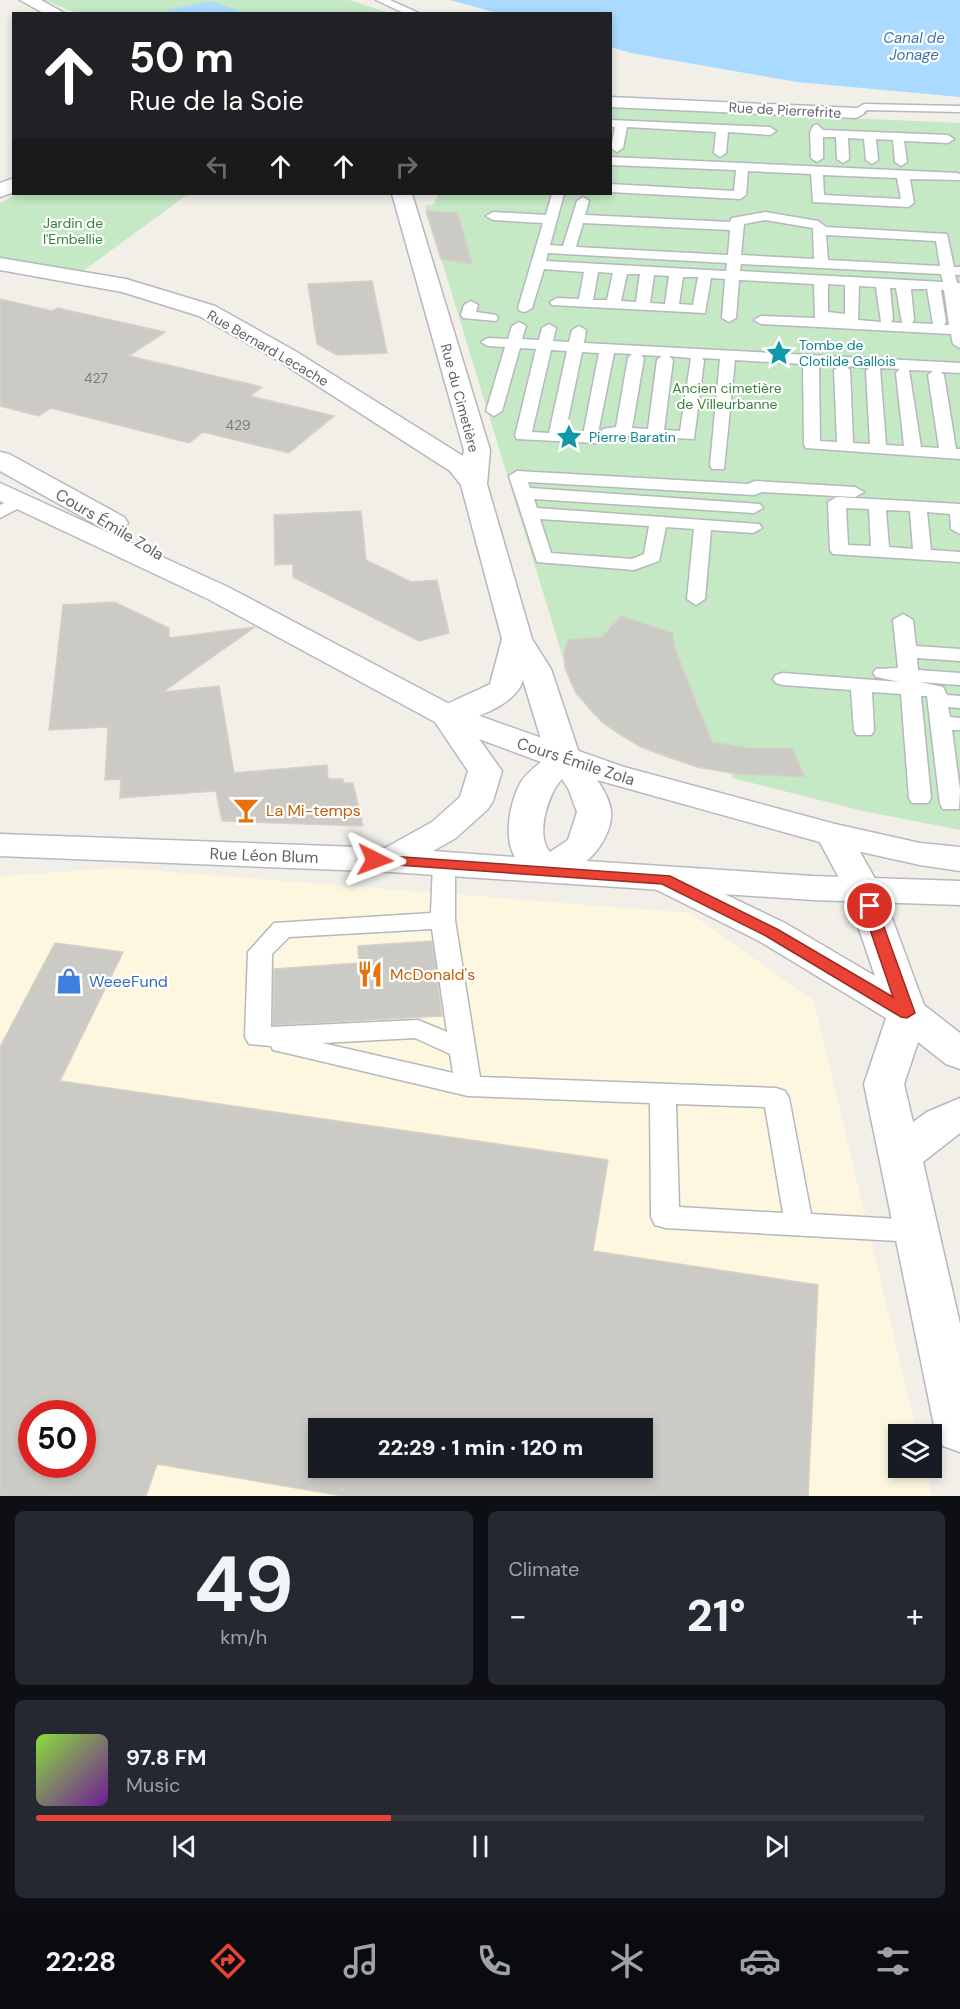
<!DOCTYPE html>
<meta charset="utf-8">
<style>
:root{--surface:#171b24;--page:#242831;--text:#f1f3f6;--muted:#9ea1a6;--line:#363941;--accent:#ea4335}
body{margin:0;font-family:"DM Sans",sans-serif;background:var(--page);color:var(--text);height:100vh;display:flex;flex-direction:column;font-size:22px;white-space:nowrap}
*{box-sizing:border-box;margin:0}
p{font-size:20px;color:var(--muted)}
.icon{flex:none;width:33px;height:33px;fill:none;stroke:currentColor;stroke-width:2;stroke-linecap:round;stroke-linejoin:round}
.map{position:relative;height:1496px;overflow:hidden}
.sheet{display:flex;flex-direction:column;gap:15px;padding:15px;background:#0d0f14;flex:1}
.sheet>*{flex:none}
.guide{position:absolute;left:12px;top:12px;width:600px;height:183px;border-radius:0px;box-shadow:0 3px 9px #0003;background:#202124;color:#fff;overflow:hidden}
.tools{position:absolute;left:888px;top:1424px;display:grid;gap:12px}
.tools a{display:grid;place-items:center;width:54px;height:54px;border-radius:0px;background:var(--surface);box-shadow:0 3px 9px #0003;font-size:30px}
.speed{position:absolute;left:18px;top:1400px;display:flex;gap:12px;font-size:30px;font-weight:700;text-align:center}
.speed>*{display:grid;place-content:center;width:78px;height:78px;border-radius:50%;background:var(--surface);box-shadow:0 3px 9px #0003;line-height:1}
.speed .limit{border:9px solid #d22;background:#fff;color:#111}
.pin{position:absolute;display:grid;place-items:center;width:51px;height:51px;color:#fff;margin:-26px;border:3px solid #fff;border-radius:50%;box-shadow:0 2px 6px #0007}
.me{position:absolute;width:66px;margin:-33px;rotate:93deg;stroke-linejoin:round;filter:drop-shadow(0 0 4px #0008)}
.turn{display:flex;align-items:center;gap:21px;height:126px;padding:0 18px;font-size:27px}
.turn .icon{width:78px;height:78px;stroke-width:2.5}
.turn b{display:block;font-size:42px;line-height:51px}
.lanes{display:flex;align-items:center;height:57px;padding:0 18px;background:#0003;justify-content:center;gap:30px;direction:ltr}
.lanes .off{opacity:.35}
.big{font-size:45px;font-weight:800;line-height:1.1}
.sheet .widget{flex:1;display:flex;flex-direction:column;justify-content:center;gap:9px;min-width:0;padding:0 21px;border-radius:9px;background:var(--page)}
.sheet .dial{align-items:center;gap:0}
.dial b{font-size:78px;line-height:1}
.song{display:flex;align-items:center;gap:18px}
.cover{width:72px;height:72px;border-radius:9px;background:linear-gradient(135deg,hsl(90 70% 55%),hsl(280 70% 35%))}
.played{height:6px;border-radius:3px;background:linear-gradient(90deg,var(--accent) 40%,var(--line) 40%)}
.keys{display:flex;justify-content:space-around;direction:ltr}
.heat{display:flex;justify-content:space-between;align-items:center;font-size:33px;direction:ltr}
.sheet .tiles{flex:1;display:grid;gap:15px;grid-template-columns:1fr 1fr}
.widget:last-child{grid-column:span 2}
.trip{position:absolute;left:308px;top:1418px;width:345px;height:60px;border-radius:0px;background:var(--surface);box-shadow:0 3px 9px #0003;font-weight:800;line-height:60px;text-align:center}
.dock{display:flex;height:96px;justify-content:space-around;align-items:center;background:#090b0e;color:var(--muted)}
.dock .icon{width:42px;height:42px}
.dock .current{color:var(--accent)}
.dock b{font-size:27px;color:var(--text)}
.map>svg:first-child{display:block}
.commercial{fill:#fef7e0;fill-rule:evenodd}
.green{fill:#c5e8c5}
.water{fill:#aadaff}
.building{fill:#cccac5;stroke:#d6d1c6;stroke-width:1.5;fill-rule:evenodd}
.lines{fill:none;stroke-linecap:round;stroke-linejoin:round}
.lane-casing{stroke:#b5b8bc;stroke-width:3}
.street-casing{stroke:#b5b8bc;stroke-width:3}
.secondary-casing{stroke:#b6babf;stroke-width:3}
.lane{fill:#fff;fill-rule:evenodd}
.street{fill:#fff;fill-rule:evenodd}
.secondary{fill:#fff;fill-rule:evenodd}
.route{fill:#ea4335;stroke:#982c22;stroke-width:1.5}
.labels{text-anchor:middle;stroke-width:4.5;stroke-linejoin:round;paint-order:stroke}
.far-street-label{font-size:14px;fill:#5f6368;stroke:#fff}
.far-park-label{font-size:14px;fill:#348238;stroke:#fff}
.far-culture-label{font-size:14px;fill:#0d838f;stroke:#fff;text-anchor:start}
.number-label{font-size:14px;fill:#7a7d7f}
.far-water-label{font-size:15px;font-style:italic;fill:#4174aa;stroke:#fff}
.street-label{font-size:16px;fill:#5f6368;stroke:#fff}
.food-label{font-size:16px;fill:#c56008;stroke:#fff;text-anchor:start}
.shop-label{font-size:16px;fill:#366cbe;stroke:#fff;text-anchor:start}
</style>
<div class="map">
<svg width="960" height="1496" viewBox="0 0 960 1496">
<rect width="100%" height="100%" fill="#f1efe8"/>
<path class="commercial" d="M119 868 690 913 814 1001 917 1434H898V1467H925L932 1496H0V876ZM32 1413H82V1464H32ZM318 1428H642V1467H318Z"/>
<path class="green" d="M44 0H349L389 13 79 14Z
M611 107 960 123V830L863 811 732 778 734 773C673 765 602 742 571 684L425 206 434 204 438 194H610Z
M17 194H188L83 271 0 257V203Z"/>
<path class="water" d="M450 0H960V97L797 82 631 53 611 47 610 14 497 13Z
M210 1 245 13 172 14 165 11Z"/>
<path class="building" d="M426 211 458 213 472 264 441 259Z
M372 281 387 353 337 355 317 344 308 284Z
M0 299 52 311 58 308 165 332 129 356 262 387 250 396 334 416 289 453 203 432 189 443 51 408 39 416 0 406Z
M361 511 366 560 411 582 437 580 449 633 419 641 293 577V564L275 565 274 515Z
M114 602 169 628V638L255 627 163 692 219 686 234 773 327 765 328 779H343V783H353L363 826 222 821 216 791 120 798 121 779 105 780 108 727 49 730 63 605Z
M621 616 673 633 674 646 712 742 748 748H792L805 777 737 774 697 767 641 747 603 723 576 693 565 668 564 654 568 640 602 637Z
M432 941 442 1016 273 1025 274 969 359 963 358 946Z
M55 943 123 952 60 1081 608 1160 593 1251 818 1285 808 1496H343L157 1464 146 1496H0V1047ZM32 1413H82V1464H32ZM318 1428H642V1467H318Z"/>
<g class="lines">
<g class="lane-casing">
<path id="lane" d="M376 0H390L421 14H406Z
M864 104 960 106V112L867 110 860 115H852V111Z
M610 120 770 127 776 131 770 135 728 132 726 153 720 157 714 153 716 132 627 127 623 148 617 152 611 148 615 127H610Z
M817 124 823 130 948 135 954 139 948 143 904 141 907 162 901 166 895 162 893 140 876 139 878 160 872 164 866 160 864 139 848 138 849 159 843 163 837 159 836 137H823V158L817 162 811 158 810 133 813 126Z
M610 157 957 173 960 174V180L910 179 914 203 908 207 813 202 811 174 748 171 746 195 740 199 610 192V184L734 191 736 170 610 165ZM823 175 897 178 901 199 824 195Z
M552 194H564L550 245 563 246 577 201 583 197 589 201 585 215 730 222 732 218 765 212 818 221 826 227 947 234 954 267H960V275H955L957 283H960V348L953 344 951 334 761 324 754 320 761 316 815 318 814 284 739 280 736 318 729 322 722 318 725 279 711 278 705 313 552 305 550 302 557 298 579 299 584 272 544 269 532 308 525 312 520 311 518 308 543 223 493 220 486 216 493 212 546 215ZM765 220 813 228 814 259 741 255 744 224ZM583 223 730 230 728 255 576 247ZM826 235 936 241 940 266 828 260ZM548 253 727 263 726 271 546 261ZM741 264 941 274 943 282 740 271ZM598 272 613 273 607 300H593ZM627 274H640L636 302 621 301ZM654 275 669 276 665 304 650 303ZM683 277H698L693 305 679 304ZM828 284 845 285V314L828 312ZM859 286 876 287 881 322 858 320ZM890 288H896L902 323 891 322 893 319ZM911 289H927L933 324 912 323 914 320ZM941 290H944L949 325H944L946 322Z
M471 301 478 305 476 312 496 315 498 318 496 321 463 318 461 315 464 305Z
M519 322 526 326 522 339 539 340 542 328 549 324 556 328 553 341 569 342 572 330 579 326 586 330 584 343 960 363V373L941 372 944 375 956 449H960V459L806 448 804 445 803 364 735 360 724 469H712L710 465 720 359 702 358 704 361 694 439 603 435 601 432 603 429 616 427 628 358 632 354 614 353 596 443 517 439 515 436 536 349 520 348 502 411 494 416 486 411 505 347 488 346 481 342 488 338 508 339 512 326ZM551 350 567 351 549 433 532 432ZM582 352 599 353 583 435 565 434ZM641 355 662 356 657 360 648 429 632 428 644 358ZM669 356 691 358 680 431 664 430 673 360ZM819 365 840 366 834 370 837 442 820 441ZM845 366 869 368 866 371 870 444 853 443 850 370ZM880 368 900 369 896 373 904 446 886 445ZM909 370 933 371 928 375 939 448 921 447Z
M517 471 748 484 755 481 855 487 864 492 855 497 762 492 754 495 528 482 530 488 760 504 763 508 754 513 534 499 537 508 759 524 762 528 753 533 711 530 705 599 696 605 687 599 694 529 666 527 659 561 634 570 537 562 509 476ZM540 519 649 526 644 554 632 559 551 553Z
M19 496 25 497 28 501 25 505 0 518V505Z
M837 497 960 504V534L951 529 950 514 927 512 931 550 960 552V562L833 554 830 550 828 502ZM846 508 869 509 871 546 848 545ZM886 510 910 511 913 549 889 547Z
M903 614 913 620 916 646 960 649V661L917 658 918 670 960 673V685L920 682 943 687 947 695 960 696V708L948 707 950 717 960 718V730H952L960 790 959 809H943L940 804 927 696H921L931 798 928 803H912L909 798 901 694 872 692 874 731 871 735H857L854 731 851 690 783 685 776 683 773 679 776 675 783 673 900 682 876 677 873 673 876 669 898 668 893 620Z
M444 857 452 859 455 864V920L480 1077 776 1088 785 1091 789 1098 811 1214 916 1220 926 1223 930 1231 926 1239 916 1242 665 1228 655 1225 651 1217 650 1103 468 1096 282 1052 273 1050 271 1046 249 1044 245 1037 248 952 274 923 431 913 433 864 436 859ZM432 929 447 1032 418 1020 271 1027 272 954 289 937ZM415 1038 450 1054 453 1073 322 1043ZM676 1104 765 1107 783 1213 679 1207Z"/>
</g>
<g class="street-casing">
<path id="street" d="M20 0H41L66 14H45Z
M610 97 856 108 865 113 856 118 610 107Z
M14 178V192L0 197V183Z
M392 194H412L490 450 487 484 532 639 551 669 581 759 576 766 564 769 552 766 547 759 523 680C517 706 459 728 435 722L430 715C436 707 477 691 490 684L502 639 461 485 450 471 279 361 199 316 122 292 0 270V258L126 279 215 306 295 351 463 456 464 450Z
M834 824 846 827 882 891 924 1005 960 1033V1069L946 1064 918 1042 904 1084 913 1122 927 1112 960 1098V1133L923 1162 960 1324V1452L943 1446 935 1430 864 1084 886 1018 759 941 651 887 646 879 651 871 664 867 677 871 785 923 875 976 846 891 816 835 822 827Z"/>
</g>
<g class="secondary-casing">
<path id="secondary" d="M0 452 9 454 124 517 128 523 124 529 114 531 104 529 0 471Z
M0 483 228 587 457 708 624 767 835 824 920 843 960 847V871L920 865 834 846 597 780C603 788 610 801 611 811 613 828 599 852 586 861L813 876 960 881V905L813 900 391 872 0 856V834L385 848 432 822 460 797 468 771 435 722 208 599 0 501ZM479 739 541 762C534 768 526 774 521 782 510 801 503 838 515 857L433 851 456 838 488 809 493 801 502 771ZM562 779 569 790 577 812 568 840 550 852C535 836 548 793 562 779Z"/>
</g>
<use href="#lane" class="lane"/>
<use href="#street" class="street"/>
<use href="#secondary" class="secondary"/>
</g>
<path class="route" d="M375 855 670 876 777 929 893 997 862 906 870 901 875 902 915 1013 907 1018 901 1017 766 936 662 884 369 863 367 860Z"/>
<defs>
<g id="sight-bare" transform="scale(2.07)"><path d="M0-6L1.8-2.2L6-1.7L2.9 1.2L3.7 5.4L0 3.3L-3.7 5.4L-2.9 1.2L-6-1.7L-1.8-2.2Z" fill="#0f9aa8" stroke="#fff" stroke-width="2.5" paint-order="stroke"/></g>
<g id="bar-bare" transform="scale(2.07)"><path d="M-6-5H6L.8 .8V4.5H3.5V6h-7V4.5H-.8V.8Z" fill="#e8710a" stroke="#fff" stroke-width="2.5" paint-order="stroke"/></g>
<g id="restaurant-bare" transform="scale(2.07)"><path d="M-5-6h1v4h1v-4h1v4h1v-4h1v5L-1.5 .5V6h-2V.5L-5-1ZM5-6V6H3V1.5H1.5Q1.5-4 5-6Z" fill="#e8710a" stroke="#fff" stroke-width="2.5" paint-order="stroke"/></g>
<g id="shop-bare" transform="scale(2.07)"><path d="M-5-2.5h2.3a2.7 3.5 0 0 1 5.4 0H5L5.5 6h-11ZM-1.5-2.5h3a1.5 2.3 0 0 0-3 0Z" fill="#3f7fe0" stroke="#fff" stroke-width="2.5" paint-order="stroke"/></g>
</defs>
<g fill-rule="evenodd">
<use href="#sight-bare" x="779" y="353"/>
<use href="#sight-bare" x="569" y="437"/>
<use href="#bar-bare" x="246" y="810"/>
<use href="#restaurant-bare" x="370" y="974"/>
<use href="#shop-bare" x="69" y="981"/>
</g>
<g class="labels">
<g class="far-street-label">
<text transform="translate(785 110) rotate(3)" y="5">Rue de Pierrefrite</text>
<text transform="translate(268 348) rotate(30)" y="5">Rue Bernard Lecache</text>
<text transform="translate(460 398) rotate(75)" y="5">Rue du Cimetière</text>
</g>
<g class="far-park-label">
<text x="73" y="228">Jardin de<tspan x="73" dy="16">l'Embellie</tspan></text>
<text x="727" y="393">Ancien cimetière<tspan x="727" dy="16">de Villeurbanne</tspan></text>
</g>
<g class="far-culture-label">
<text x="799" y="350">Tombe de<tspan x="799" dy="16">Clotilde Gallois</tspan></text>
<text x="589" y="442">Pierre Baratin</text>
</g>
<g class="number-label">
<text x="96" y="383">427</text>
<text x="238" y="430">429</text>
</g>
<g class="far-water-label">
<text x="914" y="43">Canal de<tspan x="914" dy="17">Jonage</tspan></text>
</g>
<g class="street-label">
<text transform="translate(110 524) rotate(31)" y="6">Cours Émile Zola</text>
<text transform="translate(576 761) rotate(18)" y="6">Cours Émile Zola</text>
<text transform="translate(264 855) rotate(2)" y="6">Rue Léon Blum</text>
</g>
<g class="food-label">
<text x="266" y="816">La Mi-temps</text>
<text x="390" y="980">McDonald's</text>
</g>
<g class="shop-label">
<text x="89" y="987">WeeeFund</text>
</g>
</g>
</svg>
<div class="tools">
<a><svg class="icon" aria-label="layers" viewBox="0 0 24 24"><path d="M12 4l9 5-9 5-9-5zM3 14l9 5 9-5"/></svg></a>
</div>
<div class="speed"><div class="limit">50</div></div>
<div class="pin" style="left:870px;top:906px;background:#d93025"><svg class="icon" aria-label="arrive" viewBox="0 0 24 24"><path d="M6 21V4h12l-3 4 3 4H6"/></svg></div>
<svg class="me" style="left:375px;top:860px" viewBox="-20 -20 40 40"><path d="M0-17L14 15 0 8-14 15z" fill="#ea4335" stroke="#fff" stroke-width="4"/></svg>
<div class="trip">22:29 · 1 min · 120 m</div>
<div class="guide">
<div class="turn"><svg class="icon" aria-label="ahead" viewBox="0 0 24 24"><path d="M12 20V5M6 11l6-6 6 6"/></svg><div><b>50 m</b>Rue de la Soie</div></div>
<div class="lanes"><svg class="icon off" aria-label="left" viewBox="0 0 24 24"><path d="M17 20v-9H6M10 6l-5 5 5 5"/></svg><svg class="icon" aria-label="ahead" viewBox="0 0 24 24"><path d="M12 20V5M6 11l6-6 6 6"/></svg><svg class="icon" aria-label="ahead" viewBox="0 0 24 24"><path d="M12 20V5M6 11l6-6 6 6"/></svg><svg class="icon off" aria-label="right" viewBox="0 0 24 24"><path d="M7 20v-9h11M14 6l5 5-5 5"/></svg></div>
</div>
</div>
<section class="sheet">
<div class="tiles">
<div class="widget dial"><b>49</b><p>km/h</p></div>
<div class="widget"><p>Climate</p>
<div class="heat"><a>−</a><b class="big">21°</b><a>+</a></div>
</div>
<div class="widget">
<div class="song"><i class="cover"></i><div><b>97.8 FM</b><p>Music</p></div></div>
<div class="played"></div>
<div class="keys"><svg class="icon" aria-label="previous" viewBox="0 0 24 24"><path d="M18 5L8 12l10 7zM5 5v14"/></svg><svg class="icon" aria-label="pause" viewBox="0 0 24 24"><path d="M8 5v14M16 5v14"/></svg><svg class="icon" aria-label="next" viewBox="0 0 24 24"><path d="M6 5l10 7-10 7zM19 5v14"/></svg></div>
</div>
</div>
</section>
<nav class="dock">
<b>22:28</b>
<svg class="icon current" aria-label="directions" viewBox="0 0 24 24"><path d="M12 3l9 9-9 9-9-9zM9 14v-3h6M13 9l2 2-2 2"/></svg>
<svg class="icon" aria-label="music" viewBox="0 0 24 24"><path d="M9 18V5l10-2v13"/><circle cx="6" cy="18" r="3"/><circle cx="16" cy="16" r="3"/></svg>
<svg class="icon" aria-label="phone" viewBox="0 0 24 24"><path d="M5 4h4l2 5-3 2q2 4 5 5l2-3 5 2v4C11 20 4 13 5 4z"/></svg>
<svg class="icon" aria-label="climate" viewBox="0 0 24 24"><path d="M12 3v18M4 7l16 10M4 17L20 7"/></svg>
<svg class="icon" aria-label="car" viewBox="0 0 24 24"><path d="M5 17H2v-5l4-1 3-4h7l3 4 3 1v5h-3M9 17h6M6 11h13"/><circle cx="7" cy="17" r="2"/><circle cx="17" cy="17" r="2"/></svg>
<svg class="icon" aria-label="filters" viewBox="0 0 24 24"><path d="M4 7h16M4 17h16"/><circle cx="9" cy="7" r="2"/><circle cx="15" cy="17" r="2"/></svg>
</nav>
